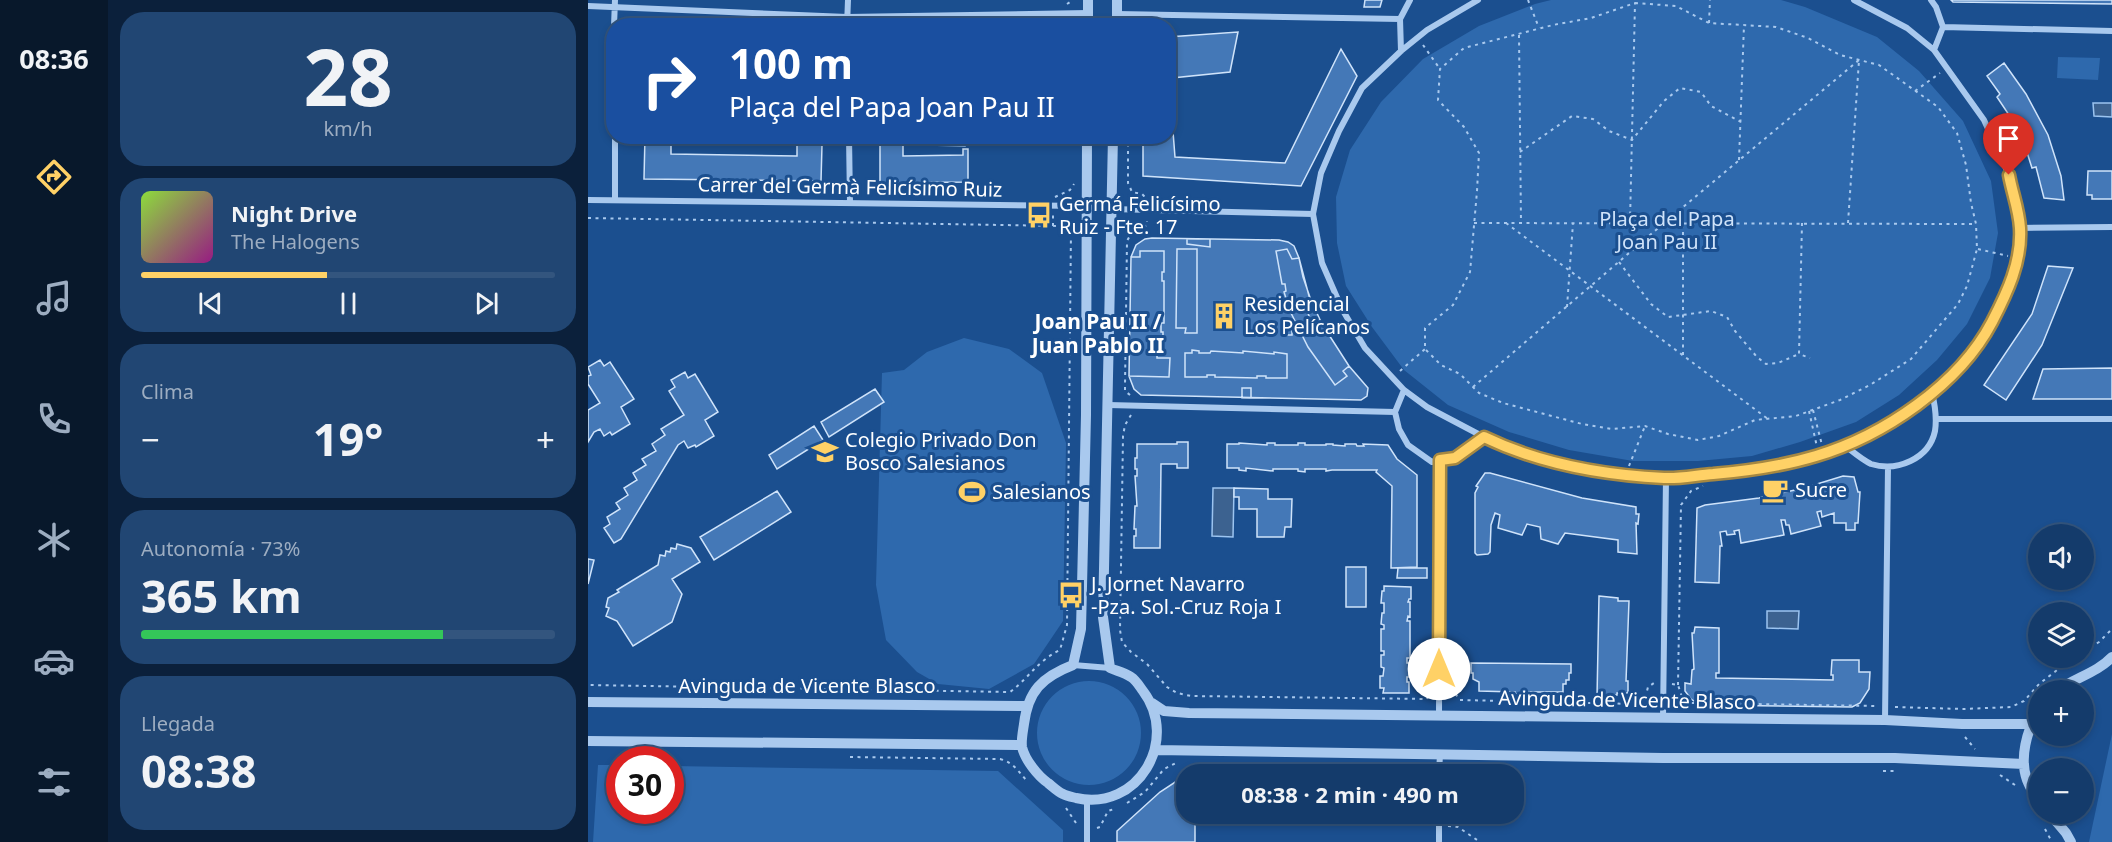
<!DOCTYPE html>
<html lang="es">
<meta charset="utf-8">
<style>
:root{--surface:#143b6b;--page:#214673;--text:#f1f3f6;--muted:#9dadc1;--line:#33557e;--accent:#ffd166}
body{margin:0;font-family:"Noto Sans",sans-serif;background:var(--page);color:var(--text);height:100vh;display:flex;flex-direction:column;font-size:22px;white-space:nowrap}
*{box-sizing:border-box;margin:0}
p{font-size:20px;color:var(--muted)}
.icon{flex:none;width:33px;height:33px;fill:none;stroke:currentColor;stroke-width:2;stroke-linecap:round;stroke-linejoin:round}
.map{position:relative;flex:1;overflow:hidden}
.drawer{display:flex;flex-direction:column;gap:12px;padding:12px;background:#0b203b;width:480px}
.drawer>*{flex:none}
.guide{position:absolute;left:18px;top:18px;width:570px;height:126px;border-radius:24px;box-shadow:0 3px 9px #0003,0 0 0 2px var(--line);background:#1a4fa0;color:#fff;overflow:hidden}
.tools{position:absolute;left:1440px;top:524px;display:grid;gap:12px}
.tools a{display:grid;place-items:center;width:66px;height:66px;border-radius:50%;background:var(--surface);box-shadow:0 3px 9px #0003,0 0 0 2px var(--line);font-size:30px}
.speed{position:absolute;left:18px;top:746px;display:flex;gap:12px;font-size:30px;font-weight:700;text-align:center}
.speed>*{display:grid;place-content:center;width:78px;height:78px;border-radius:50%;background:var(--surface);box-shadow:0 3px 9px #0003,0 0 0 2px var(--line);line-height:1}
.speed .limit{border:9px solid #d22;background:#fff;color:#111}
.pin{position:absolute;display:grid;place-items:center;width:51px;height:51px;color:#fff;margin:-62px -26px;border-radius:50% 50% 50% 0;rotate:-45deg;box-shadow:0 0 6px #0007}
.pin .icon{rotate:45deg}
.me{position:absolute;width:66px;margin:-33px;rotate:0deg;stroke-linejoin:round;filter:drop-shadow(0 0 4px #0008)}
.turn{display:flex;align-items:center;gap:21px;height:126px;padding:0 24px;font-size:27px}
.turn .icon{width:78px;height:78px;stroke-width:2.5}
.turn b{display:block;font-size:42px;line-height:51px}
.big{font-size:45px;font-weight:700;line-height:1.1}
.drawer .card{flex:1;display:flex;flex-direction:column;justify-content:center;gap:9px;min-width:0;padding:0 21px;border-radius:24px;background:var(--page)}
.drawer .dial{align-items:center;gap:0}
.dial b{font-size:78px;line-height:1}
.song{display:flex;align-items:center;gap:18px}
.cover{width:72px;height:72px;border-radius:9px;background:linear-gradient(135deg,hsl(90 70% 55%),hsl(310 70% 35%))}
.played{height:6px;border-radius:3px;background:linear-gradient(90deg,var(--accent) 45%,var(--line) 45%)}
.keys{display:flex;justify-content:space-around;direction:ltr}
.heat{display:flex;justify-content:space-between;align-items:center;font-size:33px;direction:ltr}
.charge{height:9px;border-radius:4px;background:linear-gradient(90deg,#34c759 73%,var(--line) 0)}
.trip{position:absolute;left:588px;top:764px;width:348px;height:60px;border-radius:24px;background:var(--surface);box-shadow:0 3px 9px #0003,0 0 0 2px var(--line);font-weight:700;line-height:60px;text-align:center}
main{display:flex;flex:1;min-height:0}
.dock{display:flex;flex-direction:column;width:108px;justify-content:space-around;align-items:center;background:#08182b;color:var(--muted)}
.dock .icon{width:42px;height:42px}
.dock .current{color:var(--accent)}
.dock b{font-size:27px;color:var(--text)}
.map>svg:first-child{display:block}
.green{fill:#2e69ad}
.water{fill:#3c6290;stroke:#9cc4f0;stroke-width:1.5}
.building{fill:#4478b7;stroke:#cfe3fa;stroke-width:1.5}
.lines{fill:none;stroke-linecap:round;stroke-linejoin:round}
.path{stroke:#a9c9ee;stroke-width:2;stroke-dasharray:3 4.5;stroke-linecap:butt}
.minor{stroke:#a9c9ee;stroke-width:6}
.tertiary{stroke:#a9c9ee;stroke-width:10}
.route-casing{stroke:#a68842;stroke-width:15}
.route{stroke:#ffd166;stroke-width:10}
.labels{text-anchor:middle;stroke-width:6;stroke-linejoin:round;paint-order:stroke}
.street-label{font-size:20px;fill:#fff;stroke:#1b4f8f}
.poi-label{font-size:20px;fill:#fff;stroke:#1b4f8f;text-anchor:start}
.park-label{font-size:20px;fill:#cfe3fa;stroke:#1b4f8f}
.neighbourhood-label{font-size:21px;font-weight:bold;fill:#fff;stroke:#1b4f8f}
</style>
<main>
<nav class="dock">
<b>08:36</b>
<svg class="icon current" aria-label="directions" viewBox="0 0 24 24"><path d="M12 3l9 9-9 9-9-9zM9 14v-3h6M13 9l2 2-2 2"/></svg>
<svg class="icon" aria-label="music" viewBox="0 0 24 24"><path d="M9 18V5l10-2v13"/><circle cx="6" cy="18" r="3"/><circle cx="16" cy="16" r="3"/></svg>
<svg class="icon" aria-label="phone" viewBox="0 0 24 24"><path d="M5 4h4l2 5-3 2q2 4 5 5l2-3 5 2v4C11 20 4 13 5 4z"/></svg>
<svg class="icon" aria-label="climate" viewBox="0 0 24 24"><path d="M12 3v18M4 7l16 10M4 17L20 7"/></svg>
<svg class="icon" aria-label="car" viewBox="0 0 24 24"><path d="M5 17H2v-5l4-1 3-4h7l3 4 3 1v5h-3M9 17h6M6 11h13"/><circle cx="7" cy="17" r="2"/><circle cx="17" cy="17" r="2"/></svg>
<svg class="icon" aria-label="filters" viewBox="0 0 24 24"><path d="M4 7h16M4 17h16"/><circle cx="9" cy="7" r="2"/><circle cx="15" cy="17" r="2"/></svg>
</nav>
<section class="drawer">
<div class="card dial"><b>28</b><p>km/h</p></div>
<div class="card">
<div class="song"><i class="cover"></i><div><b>Night Drive</b><p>The Halogens</p></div></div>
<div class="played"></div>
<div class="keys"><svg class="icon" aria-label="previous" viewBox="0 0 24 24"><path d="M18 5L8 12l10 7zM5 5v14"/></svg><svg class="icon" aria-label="pause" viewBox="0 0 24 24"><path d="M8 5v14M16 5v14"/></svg><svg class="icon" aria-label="next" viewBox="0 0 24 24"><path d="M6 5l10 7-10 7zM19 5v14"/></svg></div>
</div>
<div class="card"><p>Clima</p>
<div class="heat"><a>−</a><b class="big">19°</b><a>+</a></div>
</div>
<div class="card"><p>Autonomía · 73%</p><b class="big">365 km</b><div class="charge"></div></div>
<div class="card"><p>Llegada</p><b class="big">08:38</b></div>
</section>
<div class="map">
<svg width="1524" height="842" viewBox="0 0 1524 842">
<rect width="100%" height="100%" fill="#1b4f8f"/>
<path class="green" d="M963 0H1193L1217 7 1289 37 1331 71 1375 121 1403 181 1410 233 1402 278 1379 324 1349 360 1311 395 1268 422 1212 442 1164 456 1110 461H1045L981 450 921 432 860 405 816 370 784 327 758 286 749 243 748 197 762 150 793 102 835 59 891 26 947 4Z
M1470 57 1512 58 1510 80 1469 78Z
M376 338 421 349 454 373 478 443 475 621 446 664 401 689 350 684 329 672 298 640 288 585 294 373 316 370 339 352Z
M449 733a52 52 0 1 1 104 0a52 52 0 1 1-104 0Z
M1524 734V842H1501Z
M10 765H31L32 810H82L83 766 410 771 475 830V842H5Z"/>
<path class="water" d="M1505 103H1524V117L1506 116Z
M339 137H377V146L340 145Z
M625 488H646L645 537 624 536Z
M1179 611H1211L1210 629 1179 628Z"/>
<path class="building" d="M777 0H794L792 7H776Z
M1363 0H1524V4L1365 2Z
M650 32 642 72 584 78 583 106 587 157 697 163 753 49 769 76 713 186 555 176V136H580V37Z
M1416 63 1438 94 1460 135 1473 176 1476 200 1456 198 1448 167 1444 168 1436 143 1440 142 1439 139 1435 141 1424 121 1428 119 1427 116 1423 118 1409 97 1412 94 1399 76Z
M57 136H83V154L209 156V145H234L233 181 56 179Z
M292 136H315V156L375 155V149H380V182L292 183Z
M1500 171H1524V199H1504V195H1499Z
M564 238 691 240 700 242 706 246 711 258 721 296 734 324 761 366 780 388 779 396 773 400 553 395 546 389 541 376 543 257 548 245 557 239Z
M599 239H622V247L599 244Z
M589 249H609V333H597L598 328H588Z
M699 249 704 259 711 258 715 277 725 306 718 309 722 318 727 328 734 324 761 366 755 371 759 376 747 385 720 347 702 311 696 292 698 291 697 284H694L688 251Z
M552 251H576V272H574V281H576V323H573V332H575V341L574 354H569V358H582L581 377 541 376 543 257H552Z
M1460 266 1485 268 1454 345 1418 400 1396 385 1444 314Z
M697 329 704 330V335H697Z
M604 350 611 351V353H622L623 351 655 353V351L686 354V352L699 354V378H678V376H669V378L627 377V375H619V377H597V353H604Z
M12 360 16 366 22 362 46 399 33 407 42 424 24 435 22 432 16 436 12 429 6 432 0 442V410L12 403 0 384V376L3 375 0 367Z
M1524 368V399H1445L1455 369Z
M97 372 100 378 107 374 130 412 117 420 126 436 108 447 107 445 100 448 96 441 90 445 33 539 26 543 16 528 22 524 19 517 32 509 28 503 40 495 36 488 49 480 45 473 58 465 54 459 68 451 64 444 77 435 73 429 96 415 81 391 87 387 83 380Z
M654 388H663V398H654Z
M287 389 296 402 241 437 233 422Z
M226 426 235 440 189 469 181 455Z
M589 442H600V468H589V464H573L572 548H546V536H548V529H546L547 506H549L547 476H549V469H547V458H549V444H589Z
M651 443 679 445V443H687V445H710V443H717V445H738V444H745V445L757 446V444H768L769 446H776L775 444 800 445 809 459 829 475V567L803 568 804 486 788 472 789 470H744L738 471V469H717V472L710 471V469H685V471L658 468V471L651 470V468H639V444H651Z
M897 473H902L994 498 1048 507V514H1051L1050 524 1048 523 1049 554 1030 552V540L977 533 970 544 953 539 952 527 939 524 934 535 910 528 912 515 907 513 903 525 902 552 900 554 889 555 887 553V493L890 487 888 486Z
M1255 476 1266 477 1270 492H1272L1270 523H1267V530H1258V523H1246V513L1234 517 1233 511 1229 512 1233 526 1203 534 1201 525H1198L1197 520H1193L1196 535 1153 543 1151 530 1146 531 1147 534 1139 535 1138 531 1132 532 1134 546H1132L1131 583 1107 582 1109 508 1117 505 1171 498 1216 488Z
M646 488 680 489V499H704L703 527H697L696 537H669V509H651V497H646Z
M189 491 203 512 126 560 112 537Z
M89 544 103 548 112 562 84 579 94 594 84 622 45 646 29 621 18 616 21 608 18 607 20 598 31 592 29 590 70 565 72 555 77 556 78 551 82 552 83 548 88 549Z
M0 559 6 560 0 584Z
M758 567H778V607H758Z
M810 568H839V578H809Z
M796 586 823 587V599H821L820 602H822V617L820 616 819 621H822V658H819V663H821V677H819V682H821V693H795L796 688H792V676H795L796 668 793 667V655H796V651H793V629H796V625L793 624 794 613H796V603H793L794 591H796Z
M1011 596 1030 598V601H1041L1038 681H1040V693H1029V695H1019V697H1009Z
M1107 627 1131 628V673H1128V678L1245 680V675H1243L1244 660H1271V672H1282L1281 689 1272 703 1264 707 1112 705 1103 699 1097 691V683L1103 684 1104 670 1106 669 1104 633H1106Z
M883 663 983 664V673H981V680H978V684H975V692H939V694H927V692L891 691V682L885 679V673H883Z
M598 775V813H607V842H529V831L572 792Z"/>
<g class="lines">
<path class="path" d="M940 0 951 28
M1047 3 1088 6 1121 23 1188 27 1220 38 1252 55 1291 65 1350 107 1369 133 1378 165 1383 203 1388 224 1389 249 1379 286 1370 304 1323 359 1282 385 1252 400 1208 416 1167 420 1131 436 1110 440 1080 434 1057 426 1024 429 994 424 915 403 891 393 872 374 853 365 837 349V328L865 305 882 272 889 191 891 153 876 127 850 100 852 69 876 48 965 25 1003 18Z
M479 4 485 0
M1121 23 1122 0
M931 35 933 223
M835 45 852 69
M1327 91 1352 73
M540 136V183L544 192 554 194 560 200
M932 152 984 116 1005 119 1021 131 1044 140 1076 101 1092 88 1113 92 1123 106 1153 122
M1151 160 1156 25
M467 197 482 190 486 184
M0 218 473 226 483 229 479 625 472 650C448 662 442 677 422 692L0 685
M1042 222 1047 3
M886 223 1387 224
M918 223 1180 419
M1214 223 1211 354 1222 358
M1260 223 1271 60
M465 226V214
M1390 249 1420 256
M1031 262 1063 304 1080 317 1123 311 1139 317 1147 331 1169 357 1178 364 1190 363 1211 354
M979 307 985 223
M1095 355V223
M812 371 837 349
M885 387 1076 223 1271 60
M542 395 537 391V386L539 241 545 230 554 228 559 225V221
M1225 410 1234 445
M1221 411 1229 447
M543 415 537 425 535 436 532 630 534 642 543 652 559 664 579 687 589 693 603 696 839 699 841 694
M1041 466 1057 426
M1496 651 1511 642 1524 629
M1084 684 1090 685 1094 697 1102 703 1287 706
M1090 685 1093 505 1103 491 1115 486
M861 692H866L872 700 1047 704 1057 699 1060 687 1066 683
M1307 707 1375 709 1423 707 1436 701 1451 684 1486 657
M1377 737 1387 749
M262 757 412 759C425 762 430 771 439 781
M1295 771H1310
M866 774 875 767
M1412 775 1427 785
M539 803 557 792 576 769 590 762
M478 808 488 823
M860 826 870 827 892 842
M509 828 512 827 520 811 526 809
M1457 829 1464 842"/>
<path class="minor" d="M890 0 839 30 813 51 774 88 751 131 733 173 725 214 734 263 754 309 777 348 816 390 839 407 913 446 943 457 995 470 1078 478 1155 471 1212 460 1231 456 1284 433 1323 409 1362 380 1393 343 1414 303 1428 270 1432 228 1421 175 1396 120 1346 50 1319 28 1266 0
M1343 0 1348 7 1355 27 1346 50
M0 6 259 17 500 13
M529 14 812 19
M26 26 27 0
M259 26 260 0
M1355 27 1524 31
M813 51 812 19 822 0
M27 136V200
M261 136 262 203
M0 200 498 206 523 209 725 214
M1432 228 1524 227
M816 390 807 412 811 429 820 445 844 462 867 458 896 437
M520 405 807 412
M1348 419H1524
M1256 445C1264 451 1274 460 1283 464 1309 472 1341 459 1347 431 1349 418 1347 405 1344 393
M485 665 522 668
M851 715 852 460
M1075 719 1078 478
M1297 720 1300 467
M851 774 852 754
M851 841V813
M499 842V800"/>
<path class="tertiary" d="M500 26V0
M529 26V0
M499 136 498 415 493 629 485 665C454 677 440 691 436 724 435 731 433 740 434 747 437 760 450 776 460 783 465 787 470 792 475 794 479 796 484 797 488 798 550 812 592 740 555 691 552 687 548 680 543 677 537 673 529 671 522 668L515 617 525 136
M1470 690C1487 678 1510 672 1524 657
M0 702 439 706
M564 703 576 711 601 713 1297 720 1374 724H1443
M1450 711C1439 731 1431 758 1439 780 1442 788 1447 795 1450 802
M0 741 433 745
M567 750 1075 758H1307L1436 764
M1461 813 1478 833 1483 842"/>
</g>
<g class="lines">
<g class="route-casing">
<path id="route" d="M851 669 852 460 867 458 896 437C952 464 1014 475 1076 478 1092 479 1109 475 1125 474 1160 471 1195 466 1228 456 1295 436 1371 385 1404 322 1419 293 1434 262 1432 228 1431 210 1424 192 1421 175"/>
</g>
<use href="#route" class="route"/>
</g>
<defs>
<g id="bus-bare" transform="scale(2.07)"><path d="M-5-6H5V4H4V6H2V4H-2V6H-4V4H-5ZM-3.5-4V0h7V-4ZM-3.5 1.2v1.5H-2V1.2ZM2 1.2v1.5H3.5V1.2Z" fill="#ffd166" stroke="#1b4f8f" stroke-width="2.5" paint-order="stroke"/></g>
<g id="building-bare" transform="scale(2.07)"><path d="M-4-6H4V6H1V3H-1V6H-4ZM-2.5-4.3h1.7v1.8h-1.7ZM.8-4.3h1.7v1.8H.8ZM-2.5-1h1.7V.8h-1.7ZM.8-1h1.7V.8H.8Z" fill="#ffd166" stroke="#1b4f8f" stroke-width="2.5" paint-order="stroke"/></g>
<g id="school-bare" transform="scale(2.07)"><path d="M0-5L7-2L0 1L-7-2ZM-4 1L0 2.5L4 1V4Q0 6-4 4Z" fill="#ffd166" stroke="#1b4f8f" stroke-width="2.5" paint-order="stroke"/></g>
<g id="cafe-bare" transform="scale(2.07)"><path d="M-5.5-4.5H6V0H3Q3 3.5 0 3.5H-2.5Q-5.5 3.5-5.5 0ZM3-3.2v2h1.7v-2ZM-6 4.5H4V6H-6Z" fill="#ffd166" stroke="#1b4f8f" stroke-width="2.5" paint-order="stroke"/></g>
<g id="stadium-bare" transform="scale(2.07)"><path d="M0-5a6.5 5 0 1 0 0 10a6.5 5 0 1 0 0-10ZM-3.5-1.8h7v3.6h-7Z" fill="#ffd166" stroke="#1b4f8f" stroke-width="2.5" paint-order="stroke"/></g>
</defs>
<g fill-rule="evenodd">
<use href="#bus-bare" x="451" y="215"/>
<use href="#building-bare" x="636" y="316"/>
<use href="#school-bare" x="237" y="452"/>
<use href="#cafe-bare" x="1187" y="490"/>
<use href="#stadium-bare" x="384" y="492"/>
<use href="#bus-bare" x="483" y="595"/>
</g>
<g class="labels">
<g class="street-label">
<text transform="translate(262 187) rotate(1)" y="7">Carrer del Germà Felicísimo Ruiz</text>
<text x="219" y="693">Avinguda de Vicente Blasco</text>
<text transform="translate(1039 700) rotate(1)" y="7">Avinguda de Vicente Blasco</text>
</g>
<g class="poi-label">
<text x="471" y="211">Germá Felicísimo<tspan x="471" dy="23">Ruiz - Fte. 17</tspan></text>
<text x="656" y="311">Residencial<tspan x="656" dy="23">Los Pelícanos</tspan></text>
<text x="257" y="447">Colegio Privado Don<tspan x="257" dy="23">Bosco Salesianos</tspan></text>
<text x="1207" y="497">Sucre</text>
<text x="404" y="499">Salesianos</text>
<text x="503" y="591">J. Jornet Navarro<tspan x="503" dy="23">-Pza. Sol.-Cruz Roja I</tspan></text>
</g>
<g class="park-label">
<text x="1079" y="226">Plaça del Papa<tspan x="1079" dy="23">Joan Pau II</tspan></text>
</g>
<g class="neighbourhood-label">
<text x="510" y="329">Joan Pau II /<tspan x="510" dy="24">Juan Pablo II</tspan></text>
</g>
</g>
</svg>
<div class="tools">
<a><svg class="icon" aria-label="sound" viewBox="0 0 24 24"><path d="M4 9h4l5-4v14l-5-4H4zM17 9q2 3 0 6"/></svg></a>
<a><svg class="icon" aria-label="layers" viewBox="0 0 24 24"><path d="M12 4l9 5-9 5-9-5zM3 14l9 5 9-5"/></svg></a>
<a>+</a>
<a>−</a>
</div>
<div class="speed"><div class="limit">30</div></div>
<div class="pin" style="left:1421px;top:175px;background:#d93025"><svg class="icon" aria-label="arrive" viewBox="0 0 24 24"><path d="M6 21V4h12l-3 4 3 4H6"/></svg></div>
<svg class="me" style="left:851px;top:669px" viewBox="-20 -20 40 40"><circle r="19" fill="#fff"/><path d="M0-13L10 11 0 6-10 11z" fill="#ffd166"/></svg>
<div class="trip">08:38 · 2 min · 490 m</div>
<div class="guide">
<div class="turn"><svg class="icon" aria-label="right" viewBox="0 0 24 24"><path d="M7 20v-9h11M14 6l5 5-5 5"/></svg><div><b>100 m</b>Plaça del Papa Joan Pau II</div></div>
</div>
</div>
</main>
